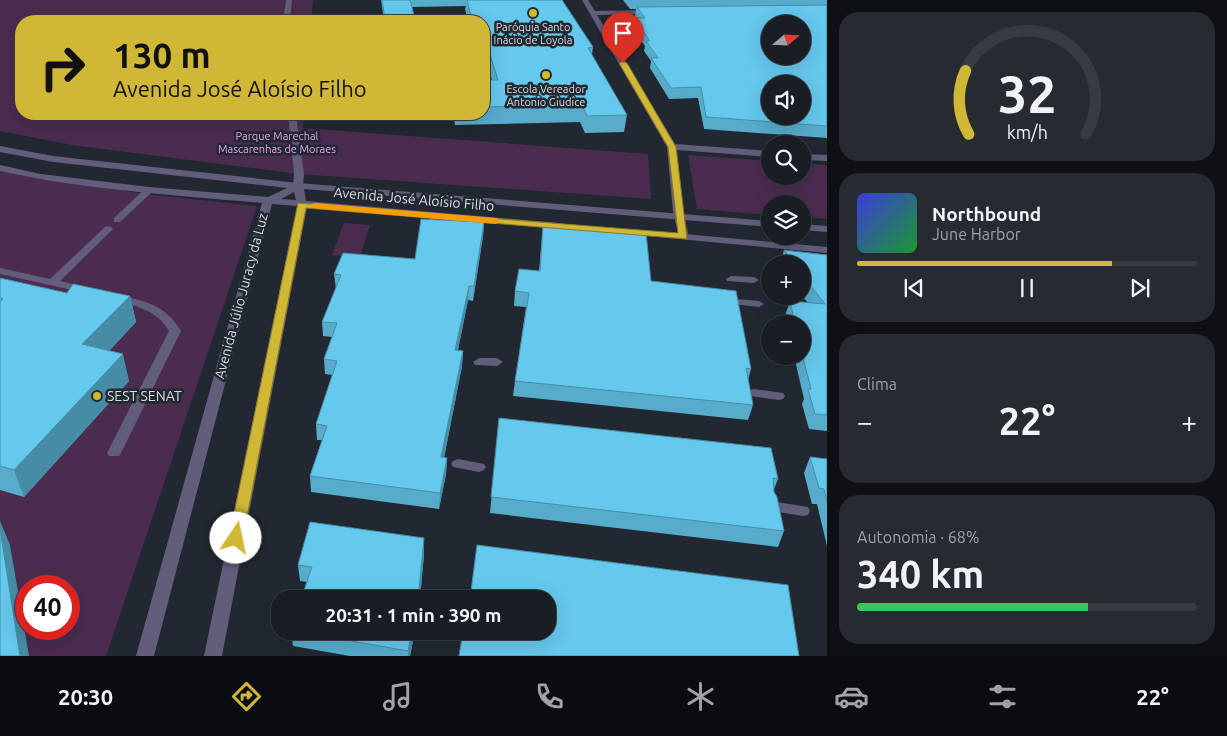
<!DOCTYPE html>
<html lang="pt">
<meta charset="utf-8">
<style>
:root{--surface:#191e25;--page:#262b32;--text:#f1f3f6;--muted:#9fa2a7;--line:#373c42;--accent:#d1b736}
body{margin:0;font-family:Ubuntu,sans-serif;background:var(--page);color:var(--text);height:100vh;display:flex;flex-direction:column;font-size:19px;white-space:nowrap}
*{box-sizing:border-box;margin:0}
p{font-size:16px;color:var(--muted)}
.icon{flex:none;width:28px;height:28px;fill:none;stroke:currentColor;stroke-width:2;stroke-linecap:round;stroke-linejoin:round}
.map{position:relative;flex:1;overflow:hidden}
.details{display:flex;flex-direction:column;gap:12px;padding:12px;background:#0e1014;width:400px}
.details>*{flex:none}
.hud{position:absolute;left:15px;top:15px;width:475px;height:105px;border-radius:20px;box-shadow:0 5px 20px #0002,0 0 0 1px var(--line);background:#d1b736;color:#111;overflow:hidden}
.needle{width:32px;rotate:71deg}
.buttons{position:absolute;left:761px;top:15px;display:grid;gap:10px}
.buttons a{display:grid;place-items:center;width:50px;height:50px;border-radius:50%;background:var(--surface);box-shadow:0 5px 20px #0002,0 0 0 1px var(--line);font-size:25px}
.speed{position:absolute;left:15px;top:575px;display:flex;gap:10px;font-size:25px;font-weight:700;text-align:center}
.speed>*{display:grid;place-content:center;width:65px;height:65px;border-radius:50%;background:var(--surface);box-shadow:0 5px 20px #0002,0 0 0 1px var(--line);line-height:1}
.speed .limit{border:8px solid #d22;background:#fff;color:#111}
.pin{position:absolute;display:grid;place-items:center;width:42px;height:42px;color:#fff;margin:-51px -21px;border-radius:50% 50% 50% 0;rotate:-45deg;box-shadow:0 0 5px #0007}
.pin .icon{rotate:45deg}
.me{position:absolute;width:55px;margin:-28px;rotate:11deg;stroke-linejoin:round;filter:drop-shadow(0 0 4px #0008)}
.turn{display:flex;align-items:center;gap:18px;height:105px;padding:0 15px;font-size:22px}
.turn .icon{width:65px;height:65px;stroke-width:2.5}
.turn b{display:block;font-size:35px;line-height:42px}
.big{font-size:38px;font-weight:700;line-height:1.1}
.details .tile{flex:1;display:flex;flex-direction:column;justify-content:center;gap:8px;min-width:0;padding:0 18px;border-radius:20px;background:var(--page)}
.details .dial{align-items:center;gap:0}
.dial svg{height:130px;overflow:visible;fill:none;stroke:var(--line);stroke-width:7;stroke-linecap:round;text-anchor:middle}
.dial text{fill:var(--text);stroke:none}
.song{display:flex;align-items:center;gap:15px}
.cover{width:60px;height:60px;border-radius:8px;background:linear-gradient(135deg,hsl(240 70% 55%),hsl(130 70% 35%))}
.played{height:5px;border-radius:2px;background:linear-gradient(90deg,var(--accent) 75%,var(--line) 75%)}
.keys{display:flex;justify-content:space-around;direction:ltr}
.heat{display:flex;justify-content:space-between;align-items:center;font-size:28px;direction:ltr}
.charge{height:8px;border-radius:4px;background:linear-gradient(90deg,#34c759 68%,var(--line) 0)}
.trip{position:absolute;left:271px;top:590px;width:285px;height:50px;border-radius:20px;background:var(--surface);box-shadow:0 5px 20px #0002,0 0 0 1px var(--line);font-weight:700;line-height:50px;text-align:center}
.menu{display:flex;height:80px;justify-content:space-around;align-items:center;background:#0a0c0f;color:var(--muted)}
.menu .icon{width:35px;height:35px}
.menu .selected{color:var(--accent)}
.menu b{font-size:22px;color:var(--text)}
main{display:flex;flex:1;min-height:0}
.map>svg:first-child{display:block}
.green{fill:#4a2c4f;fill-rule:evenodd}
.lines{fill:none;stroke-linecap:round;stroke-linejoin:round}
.service{fill:#615d7b;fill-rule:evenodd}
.pedestrian{fill:#615d7b;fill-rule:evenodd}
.minor{fill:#615d7b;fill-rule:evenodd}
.tertiary{fill:#615d7b;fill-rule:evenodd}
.wall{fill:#57accc}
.shaded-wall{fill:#478ca6}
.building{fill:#65c8ed;stroke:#478ca6;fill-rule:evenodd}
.route{fill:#d1b736;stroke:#887723}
.slow{fill:#f59e0b}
.poi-dot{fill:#d1b736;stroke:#212831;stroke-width:2}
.labels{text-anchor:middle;stroke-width:5;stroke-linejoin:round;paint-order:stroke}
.far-poi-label{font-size:11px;fill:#dadee4;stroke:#212831}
.far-park-label{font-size:11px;fill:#eaa3f6;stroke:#212831}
.street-label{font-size:14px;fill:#dadee4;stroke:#212831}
.poi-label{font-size:14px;fill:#dadee4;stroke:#212831;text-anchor:start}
</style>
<main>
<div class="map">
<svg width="827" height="656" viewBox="0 0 827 656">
<rect width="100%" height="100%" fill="#212831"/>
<path class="green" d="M0 0H313L311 21H21V114H304L303 128 648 154 651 199 299 174 72 145 0 131Z
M688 155 770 161V176H802L803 163 827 165V219L803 217 802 204H770V215L697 209Z
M0 171 145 194 257 206 106 656H0ZM26 586H69V629H26Z
M344 223 370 225 360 257 332 255Z"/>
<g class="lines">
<path class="service" d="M149 187 154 190 152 192 120 222H114V218L146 188Z
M108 226 111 227 113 229 111 231 60 281 89 288 90 290 89 292 85 293 0 274V268L50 279 105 227Z
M731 276 754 277 759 280 754 283 727 281 726 279Z
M118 295C146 301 165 305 181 331L121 453 119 456H109L107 453 169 331C157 310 136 306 114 300L113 298 114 296Z
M736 299 759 301 764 304 759 307 732 304 731 302 732 300Z
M479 358H497L503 362 497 366 475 365 473 362Z
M754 389 783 393 785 396 783 399 779 400 750 396 748 393 750 390Z
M458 459 484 464 486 467 484 470 479 472 453 467 451 464 453 461Z
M777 502 808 507 810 511 808 515 803 516 772 511 770 507 772 503Z"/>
<path class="pedestrian" d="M286 0H292L290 21H283Z
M288 114H296L304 174 303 186 298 189 293 186 294 174Z"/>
<path class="minor" d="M582 0H588L595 11 651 10 654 12 651 14 597 15 675 144 770 151V157L677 150 683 212 689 237 688 239H680L679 237 673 212 667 147Z
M802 154 827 155V161L802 160Z"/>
<path class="tertiary" d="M0 146 53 156 298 183 770 221V227L304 189 306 201 559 223 564 226 559 229 307 207 222 656H204L297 206 272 204 154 656H136L262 203C174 195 86 190 0 171V165L41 174 149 187 268 197 287 188 53 162 0 152ZM294 192 296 200 281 199Z
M802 224 827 226V232L802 230Z
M629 229 827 247V253L625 234 624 232 625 230Z"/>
</g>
<path class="wall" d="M381 0H562L593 47 592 55 627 115 624 132 585 133 580 122 455 125 453 114H484V80H492L485 58H484V21H468L465 9 466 6 412 7 415 21H384Z
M623 0H827V138L704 129 698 98 669 99 650 68 651 61 644 51 645 46 632 28 634 18H636L635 17 636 9H630Z
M484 222 483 236 473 301 468 300 458 350 463 351 462 366 444 458H447L446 474 439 509 311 492 310 476 322 440H317L316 424 332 375 325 374 324 359 332 337 323 336 322 322 336 289 334 274 415 259Z
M543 225 651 281 751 369 748 380 753 405 748 420 513 396 515 381 526 307 514 306 515 291 539 271Z
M784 250 827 255V431L809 429 802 404 804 399 794 356H802V324H787L785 316 790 301 808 303 802 296V264H780Z
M0 278 67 293 130 296 136 322 109 351 129 381 24 497 0 490Z
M499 418 778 479 774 489V492L784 531 778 547 490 513Z
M810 457 827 459V546L817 504H812L804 473Z
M424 554 420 599H301L307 582 300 581 298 565Z
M291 631H415L410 656H350L293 646Z"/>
<path class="shaded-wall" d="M484 222 483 236 473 301 474 286Z
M469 286 468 300 455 365V350Z
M130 296 136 322 90 371 82 344Z
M463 351 462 366 441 473V457Z
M123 354 129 381 24 497 14 470Z
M447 458 446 474 439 509 440 493Z
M0 521 10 545 29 656H20L0 529Z
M424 538V554L420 599H418Z
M412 631H415L410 656H408V651Z"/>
<path class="building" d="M382 0H410L415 19 385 20Z
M467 0H562L593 47 588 48 627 115 587 116 582 105 484 107V80H498L486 42H484V21H472Z
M827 5V126L706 117 701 87 671 88 651 58H658L646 41H650L634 18H645L637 7ZM770 24H802V56H770ZM770 84H802V116H770Z
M421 219 484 222 474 286H469L455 350 463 351 441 457 447 458 440 493 310 476 327 426 316 424 337 361 324 359 337 323 322 322 341 275 334 274 343 253 415 259Z
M543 225 646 233 651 281 736 291 751 369 746 368 753 405 515 381 529 293 515 291 519 269 540 271Z
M784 250 827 255V415L815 414 808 389H811L802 354V324H795L790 301 825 304 802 275V264H794Z
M0 278 67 293 73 284 130 296 82 344 123 354 14 470 0 466V302L3 299 0 298Z
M499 418 771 448 778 479 773 478 774 492 777 497 784 531 491 497Z
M810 457 827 459V503L824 489 819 488Z
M310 522 424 538 418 599H301L312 567 298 565Z
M0 529 20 656H0Z
M477 545 788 585 799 656H459L463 631H548V599H470Z
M296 631H412L408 651Z"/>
<path class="route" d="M623 61 627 63 676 147 687 239 306 208 243 538 241 542H231L229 538 298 203 678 233 668 147 619 63Z"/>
<path class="slow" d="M315 203 496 218 501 221 496 224 311 208V204Z"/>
<g class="poi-dot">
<circle cx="533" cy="13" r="5"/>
<circle cx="546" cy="75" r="5"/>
<circle cx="97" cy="396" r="5"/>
</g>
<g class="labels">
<g class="far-poi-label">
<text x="533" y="31">Paróquia Santo<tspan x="533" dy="13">Inácio de Loyola</tspan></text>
<text x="546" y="93">Escola Vereador<tspan x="546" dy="13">Antonio Giudice</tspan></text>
</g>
<g class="far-park-label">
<text x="277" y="140">Parque Marechal<tspan x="277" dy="13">Mascarenhas de Moraes</tspan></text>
</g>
<g class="street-label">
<text transform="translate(414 199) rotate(5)" y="5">Avenida José Aloísio Filho</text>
<text transform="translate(241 296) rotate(-75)" y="5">Avenida Júlio Juracy da Luz</text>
</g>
<g class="poi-label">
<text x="107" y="401">SEST SENAT</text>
</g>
</g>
</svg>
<div class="buttons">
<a><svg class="needle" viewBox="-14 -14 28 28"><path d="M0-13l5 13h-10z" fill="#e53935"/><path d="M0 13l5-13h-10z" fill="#9fa2a7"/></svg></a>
<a><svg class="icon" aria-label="sound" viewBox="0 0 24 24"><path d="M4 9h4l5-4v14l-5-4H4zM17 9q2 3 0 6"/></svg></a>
<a><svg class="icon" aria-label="search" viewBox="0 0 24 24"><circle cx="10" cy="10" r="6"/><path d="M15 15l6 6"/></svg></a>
<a><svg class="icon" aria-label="layers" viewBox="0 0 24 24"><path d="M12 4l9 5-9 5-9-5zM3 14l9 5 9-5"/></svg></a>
<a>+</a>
<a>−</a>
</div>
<div class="speed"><div class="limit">40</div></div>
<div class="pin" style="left:623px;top:63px;background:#d93025"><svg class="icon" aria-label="arrive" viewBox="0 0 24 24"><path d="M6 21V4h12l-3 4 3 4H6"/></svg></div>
<svg class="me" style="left:236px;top:538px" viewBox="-20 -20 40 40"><circle r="19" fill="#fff"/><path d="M0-13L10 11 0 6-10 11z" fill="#d1b736"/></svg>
<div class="trip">20:31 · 1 min · 390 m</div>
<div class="hud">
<div class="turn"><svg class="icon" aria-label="right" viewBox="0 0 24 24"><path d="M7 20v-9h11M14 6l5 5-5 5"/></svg><div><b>130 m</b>Avenida José Aloísio Filho</div></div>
</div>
</div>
<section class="details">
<div class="tile dial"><svg viewBox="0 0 100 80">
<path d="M14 69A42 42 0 1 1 86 69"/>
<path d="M14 69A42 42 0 0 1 12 30" stroke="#d1b736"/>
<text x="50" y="56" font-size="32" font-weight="700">32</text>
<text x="50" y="72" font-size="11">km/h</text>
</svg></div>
<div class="tile">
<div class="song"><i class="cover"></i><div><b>Northbound</b><p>June Harbor</p></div></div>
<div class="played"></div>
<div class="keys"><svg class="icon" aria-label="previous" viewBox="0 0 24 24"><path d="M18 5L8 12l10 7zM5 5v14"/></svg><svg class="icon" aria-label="pause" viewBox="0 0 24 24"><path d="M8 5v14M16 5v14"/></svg><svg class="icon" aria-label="next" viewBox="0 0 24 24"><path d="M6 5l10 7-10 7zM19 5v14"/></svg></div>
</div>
<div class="tile"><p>Clima</p>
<div class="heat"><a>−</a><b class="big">22°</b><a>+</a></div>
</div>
<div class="tile"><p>Autonomia · 68%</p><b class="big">340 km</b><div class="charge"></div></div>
</section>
</main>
<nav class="menu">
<b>20:30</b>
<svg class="icon selected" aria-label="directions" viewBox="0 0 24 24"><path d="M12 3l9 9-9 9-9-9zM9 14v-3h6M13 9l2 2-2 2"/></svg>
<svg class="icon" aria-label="music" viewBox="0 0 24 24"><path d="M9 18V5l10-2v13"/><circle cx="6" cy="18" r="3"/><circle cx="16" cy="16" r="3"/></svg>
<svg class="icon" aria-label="phone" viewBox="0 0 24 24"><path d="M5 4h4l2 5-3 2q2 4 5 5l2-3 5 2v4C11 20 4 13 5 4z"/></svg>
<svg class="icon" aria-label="climate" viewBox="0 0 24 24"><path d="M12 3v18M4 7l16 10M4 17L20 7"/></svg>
<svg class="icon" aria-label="car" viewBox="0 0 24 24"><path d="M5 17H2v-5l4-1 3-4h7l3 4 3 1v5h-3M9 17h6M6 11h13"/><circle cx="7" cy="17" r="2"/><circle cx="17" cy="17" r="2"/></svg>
<svg class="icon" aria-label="filters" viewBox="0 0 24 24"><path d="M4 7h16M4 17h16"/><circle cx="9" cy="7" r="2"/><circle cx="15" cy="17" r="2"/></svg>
<b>22°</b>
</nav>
